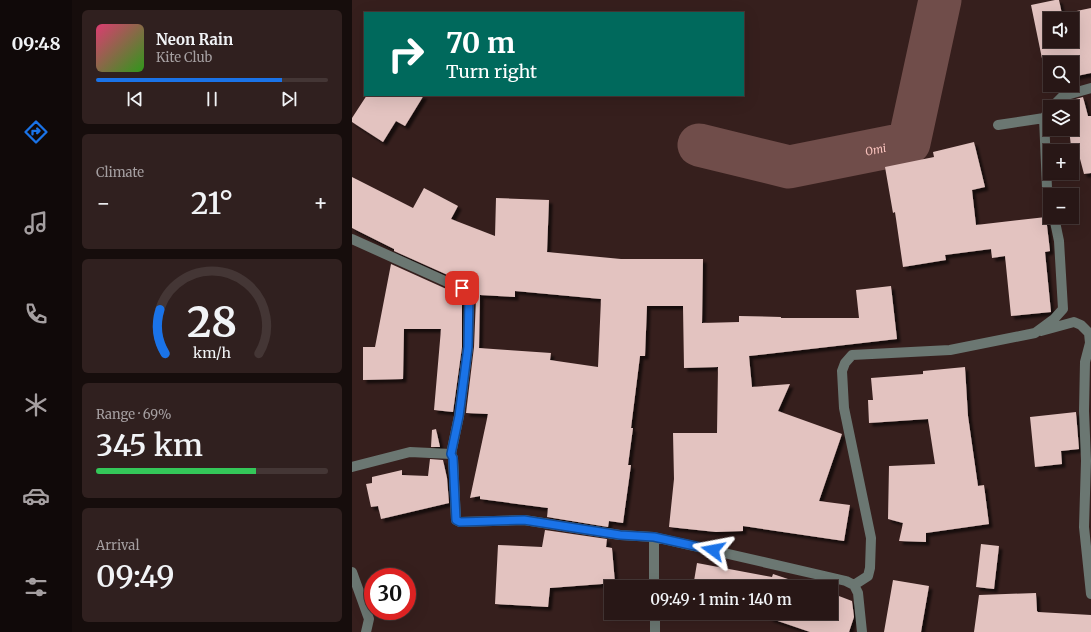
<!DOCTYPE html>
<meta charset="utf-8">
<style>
:root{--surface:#281716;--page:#30201f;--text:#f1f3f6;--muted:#a59fa1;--line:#443635;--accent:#1a73e8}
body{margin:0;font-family:Merriweather,serif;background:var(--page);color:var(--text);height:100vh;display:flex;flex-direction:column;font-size:15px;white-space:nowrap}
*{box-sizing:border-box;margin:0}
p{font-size:13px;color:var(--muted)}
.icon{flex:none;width:22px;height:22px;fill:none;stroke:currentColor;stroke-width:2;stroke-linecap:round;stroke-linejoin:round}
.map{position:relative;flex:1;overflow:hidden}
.details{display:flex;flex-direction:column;gap:10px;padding:10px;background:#160d0c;width:280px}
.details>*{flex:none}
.top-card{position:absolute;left:12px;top:12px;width:380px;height:84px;border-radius:0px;box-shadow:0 4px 16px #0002,0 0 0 1px var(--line);background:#00695c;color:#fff;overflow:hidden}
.buttons{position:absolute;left:691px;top:12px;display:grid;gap:8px}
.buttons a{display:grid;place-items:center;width:36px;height:36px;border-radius:0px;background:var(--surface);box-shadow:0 4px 16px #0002,0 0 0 1px var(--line);font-size:20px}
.speed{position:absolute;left:12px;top:568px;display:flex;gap:8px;font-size:20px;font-weight:700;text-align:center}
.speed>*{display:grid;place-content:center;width:52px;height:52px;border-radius:50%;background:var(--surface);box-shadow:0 4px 16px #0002,0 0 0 1px var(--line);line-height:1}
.speed .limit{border:6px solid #d22;background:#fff;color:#111}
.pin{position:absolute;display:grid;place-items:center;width:34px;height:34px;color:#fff;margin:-17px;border-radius:8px;box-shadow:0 2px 6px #0006}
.me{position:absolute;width:44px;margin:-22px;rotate:283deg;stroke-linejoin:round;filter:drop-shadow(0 0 3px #0008)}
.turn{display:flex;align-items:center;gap:14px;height:84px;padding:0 16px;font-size:18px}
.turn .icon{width:52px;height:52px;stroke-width:2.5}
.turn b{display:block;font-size:28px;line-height:34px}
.big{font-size:30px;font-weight:600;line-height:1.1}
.details .tile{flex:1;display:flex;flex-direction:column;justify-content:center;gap:6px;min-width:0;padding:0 14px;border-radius:6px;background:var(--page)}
.details .dial{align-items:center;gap:0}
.dial svg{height:104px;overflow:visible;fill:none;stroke:var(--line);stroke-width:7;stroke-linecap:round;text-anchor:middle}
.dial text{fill:var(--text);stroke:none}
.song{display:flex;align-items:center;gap:12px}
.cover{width:48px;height:48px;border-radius:6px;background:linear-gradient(135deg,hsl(340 70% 55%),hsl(110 70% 35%))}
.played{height:4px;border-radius:2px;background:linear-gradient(90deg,var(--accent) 80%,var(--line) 80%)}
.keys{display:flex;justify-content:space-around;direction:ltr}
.heat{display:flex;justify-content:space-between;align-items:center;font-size:22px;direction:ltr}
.charge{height:6px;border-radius:3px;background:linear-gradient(90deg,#34c759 69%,var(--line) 0)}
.trip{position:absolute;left:252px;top:580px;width:234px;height:40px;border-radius:0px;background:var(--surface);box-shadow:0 4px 16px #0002,0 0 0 1px var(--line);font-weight:600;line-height:40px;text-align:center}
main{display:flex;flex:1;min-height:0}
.tabs{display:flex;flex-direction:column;width:72px;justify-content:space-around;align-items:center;background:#100909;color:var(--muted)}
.tabs .icon{width:28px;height:28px}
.tabs .selected{color:var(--accent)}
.tabs b{font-size:18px;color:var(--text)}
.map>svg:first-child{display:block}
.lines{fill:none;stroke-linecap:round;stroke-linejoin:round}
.river{stroke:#704d4a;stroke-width:43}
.building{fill:#e3c3c0;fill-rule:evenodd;filter:url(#shadow)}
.minor{stroke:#6b7772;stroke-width:10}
.route-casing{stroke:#114b97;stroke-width:10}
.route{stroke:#1a73e8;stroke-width:7}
.labels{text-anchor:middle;stroke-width:4;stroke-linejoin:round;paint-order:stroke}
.water-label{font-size:11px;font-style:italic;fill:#f7c1bc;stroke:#2b1614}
</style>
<main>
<nav class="tabs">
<b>09:48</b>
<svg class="icon selected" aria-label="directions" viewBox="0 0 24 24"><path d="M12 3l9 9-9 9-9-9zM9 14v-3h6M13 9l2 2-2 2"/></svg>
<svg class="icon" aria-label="music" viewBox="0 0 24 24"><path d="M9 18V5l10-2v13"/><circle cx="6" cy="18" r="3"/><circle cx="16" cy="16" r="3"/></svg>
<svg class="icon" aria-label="phone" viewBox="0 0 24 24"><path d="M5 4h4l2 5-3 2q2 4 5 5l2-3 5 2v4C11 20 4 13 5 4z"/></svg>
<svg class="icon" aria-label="climate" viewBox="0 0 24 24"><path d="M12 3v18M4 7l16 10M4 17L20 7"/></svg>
<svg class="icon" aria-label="car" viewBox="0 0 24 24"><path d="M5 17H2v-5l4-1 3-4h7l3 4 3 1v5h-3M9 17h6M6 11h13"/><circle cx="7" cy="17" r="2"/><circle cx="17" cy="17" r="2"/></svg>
<svg class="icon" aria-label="filters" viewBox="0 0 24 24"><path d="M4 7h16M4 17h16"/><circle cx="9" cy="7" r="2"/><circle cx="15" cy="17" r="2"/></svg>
</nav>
<section class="details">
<div class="tile">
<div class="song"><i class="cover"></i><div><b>Neon Rain</b><p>Kite Club</p></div></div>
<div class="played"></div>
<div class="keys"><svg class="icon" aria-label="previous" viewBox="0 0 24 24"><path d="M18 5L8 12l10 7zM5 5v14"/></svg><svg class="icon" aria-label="pause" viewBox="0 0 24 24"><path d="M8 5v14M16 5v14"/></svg><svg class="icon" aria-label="next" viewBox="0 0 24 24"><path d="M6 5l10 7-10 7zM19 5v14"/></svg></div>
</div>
<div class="tile"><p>Climate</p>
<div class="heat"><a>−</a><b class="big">21°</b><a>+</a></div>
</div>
<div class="tile dial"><svg viewBox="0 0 100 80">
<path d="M14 69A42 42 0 1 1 86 69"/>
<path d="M14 69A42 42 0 0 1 10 35" stroke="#1a73e8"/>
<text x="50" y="56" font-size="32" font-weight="700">28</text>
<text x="50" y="72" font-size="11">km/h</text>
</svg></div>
<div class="tile"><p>Range · 69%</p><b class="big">345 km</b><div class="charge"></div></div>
<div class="tile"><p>Arrival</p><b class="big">09:49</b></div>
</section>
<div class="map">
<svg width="739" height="632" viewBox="0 0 739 632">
<defs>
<filter id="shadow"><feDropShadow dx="3.5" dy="3.5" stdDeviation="1" flood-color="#0009"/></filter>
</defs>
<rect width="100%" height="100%" fill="#361f1d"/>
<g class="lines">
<path class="river" id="s1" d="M347 145 437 167 557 143 588 0"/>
</g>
<path class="building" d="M703 0H707L710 14 739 8V73L720 77V63H698V77L694 78 679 5ZM698 19H720V41H698Z
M15 95H72L53 126 44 121 31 142 0 122V118Z
M731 97 736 116H739V173L732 174 727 155H720L717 129H721L720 100Z
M622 142 633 187 620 190 624 225 694 217 698 251 693 252 699 312 659 316 653 256 640 258 639 249 593 255 594 260 551 267 543 212 541 213 533 167 582 157 581 152Z
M0 177 61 208 72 188 106 206 99 219 143 236 144 198 197 200 195 252 269 259H351L350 323 387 322V316L429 317V318H507L504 290 539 286 545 339 397 356 400 387 438 384 426 411 490 434 467 501 498 505 492 541 391 526V531L364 532 317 527 322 479 321 433H365L366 367 332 368 331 306H295L293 356H288L279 428H281L276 465H279L271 523 257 521 256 527 195 517 196 508 128 499V496L118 498 136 414 114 413 122 347 124 298 121 289 118 285 42 251V249L0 228ZM163 291 249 299 246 367 198 360 199 353 127 348 128 295 163 297Z
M39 264 110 296V347L101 412 82 410 89 329H52L51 379 11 380V347H23Z
M613 367 616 416 626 486 632 485 637 524 574 533V542L547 541 551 523 536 519 537 466 583 464 576 419 517 423 516 400H521L519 378 571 374V371Z
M724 412 727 449 709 451 710 464 683 467 678 417Z
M84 429 88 447H79L80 430Z
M78 459 91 460 95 478 97 503 29 519 26 506 19 507 14 484 20 483V477L50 470V475L76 476Z
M193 530 255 539 254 547 260 548 263 583 198 588 196 607 143 604 146 545 190 547Z
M629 544 647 546 642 589 624 587Z
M345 563 420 577 421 574 460 587H341Z
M541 580 577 586 569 632H532Z
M479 593 500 601 502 617 497 632H458L417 618 418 617 402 613H479Z
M684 593 685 611 686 612 739 615V632H622L627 595Z"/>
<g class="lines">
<path class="minor" d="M700 107 711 96 739 88
M698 110 692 118 695 188 698 199
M646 125 692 118
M0 239 115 291 117 298 116 347 107 416 99 454
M689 331 722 322 729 325 737 333 738 343 733 362 732 411 734 461 732 527 739 594
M0 467 58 452 99 454 101 458 104 520 108 522 172 520 268 535 302 537V587
M302 537 494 581 502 585 506 593 510 632
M0 572 17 619 14 632
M502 585 516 576 518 568 519 538 492 408 490 371 493 363 500 355 598 350 683 333 702 319 711 309 707 241 702 217
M303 613V632"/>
</g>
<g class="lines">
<g class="route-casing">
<path id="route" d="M110 288 115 290 117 298 116 347 107 416 99 454 101 458 104 520 108 522 172 520 268 535 302 537 361 550"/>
</g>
<use href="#route" class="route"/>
</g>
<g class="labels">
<g class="water-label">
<text dy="4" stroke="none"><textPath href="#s1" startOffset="181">Omi</textPath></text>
</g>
</g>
</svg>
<div class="buttons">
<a><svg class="icon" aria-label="sound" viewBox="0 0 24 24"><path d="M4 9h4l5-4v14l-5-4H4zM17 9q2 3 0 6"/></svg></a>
<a><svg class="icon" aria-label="search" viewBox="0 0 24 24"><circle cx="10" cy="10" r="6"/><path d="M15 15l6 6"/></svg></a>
<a><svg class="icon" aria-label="layers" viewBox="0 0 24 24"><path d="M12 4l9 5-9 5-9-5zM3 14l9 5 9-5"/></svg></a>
<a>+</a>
<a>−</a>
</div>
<div class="speed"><div class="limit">30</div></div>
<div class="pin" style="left:110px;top:288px;background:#d93025"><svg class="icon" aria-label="arrive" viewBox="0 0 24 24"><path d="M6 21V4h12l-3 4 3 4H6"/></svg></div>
<svg class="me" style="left:361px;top:550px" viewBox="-20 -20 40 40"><path d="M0-17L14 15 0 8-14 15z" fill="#1a73e8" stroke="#fff" stroke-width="4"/></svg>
<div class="trip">09:49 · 1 min · 140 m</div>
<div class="top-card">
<div class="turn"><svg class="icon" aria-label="right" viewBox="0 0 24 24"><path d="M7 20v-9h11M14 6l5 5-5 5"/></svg><div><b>70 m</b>Turn right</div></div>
</div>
</div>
</main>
